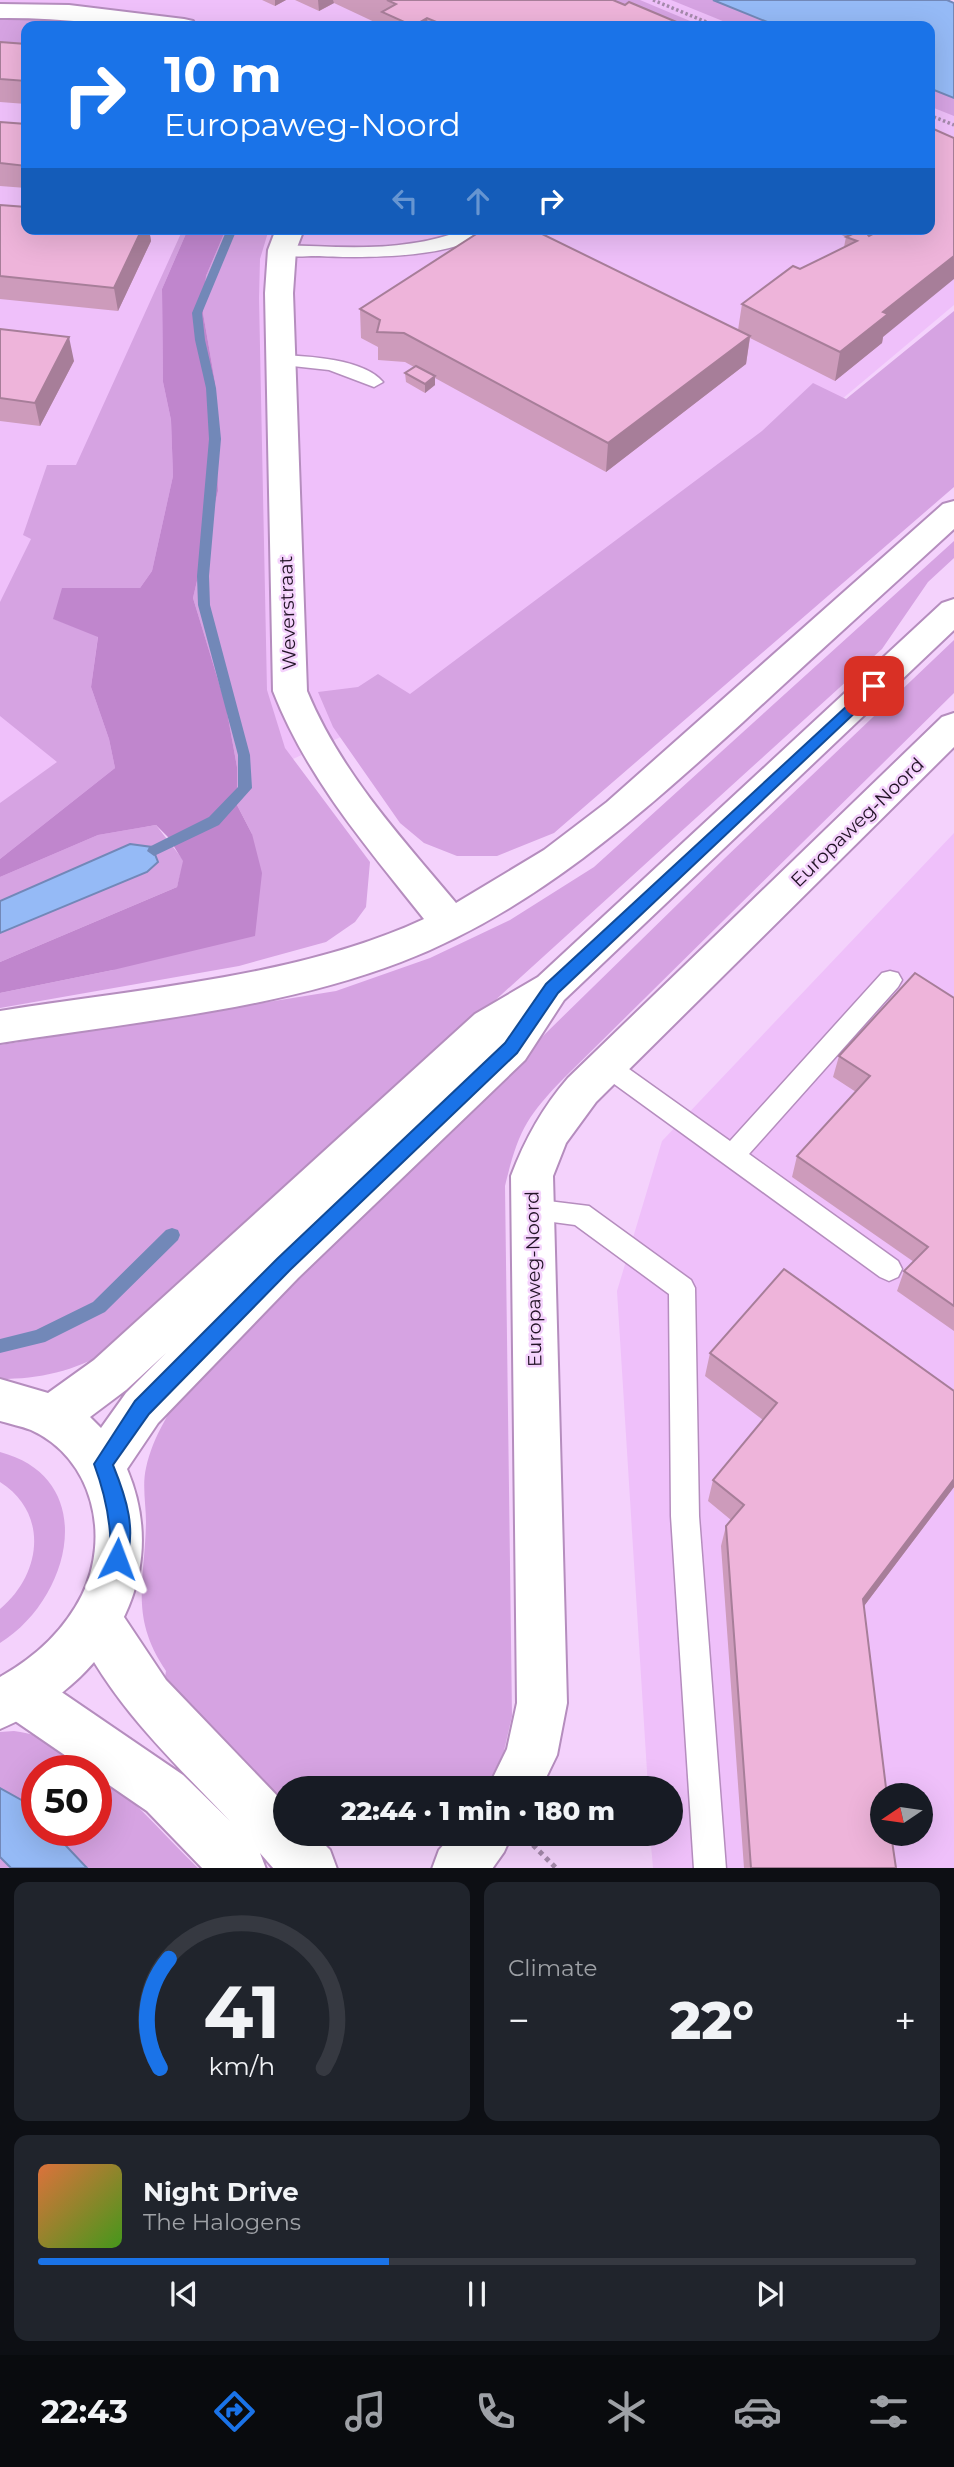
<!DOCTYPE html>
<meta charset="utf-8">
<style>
:root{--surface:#171b24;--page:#20242c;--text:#f1f3f6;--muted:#9ea1a6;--line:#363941;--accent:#1a73e8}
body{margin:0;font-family:Montserrat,sans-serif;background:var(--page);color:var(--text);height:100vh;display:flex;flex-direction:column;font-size:26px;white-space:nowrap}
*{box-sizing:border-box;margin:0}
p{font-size:23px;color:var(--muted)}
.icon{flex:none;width:38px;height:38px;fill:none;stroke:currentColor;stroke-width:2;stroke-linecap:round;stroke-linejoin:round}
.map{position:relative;height:1868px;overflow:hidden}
.side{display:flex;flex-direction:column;gap:14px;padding:14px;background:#0d0f14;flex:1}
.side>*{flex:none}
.top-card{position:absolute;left:21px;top:21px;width:914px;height:214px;border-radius:14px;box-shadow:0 7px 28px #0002;background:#1a73e8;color:#fff;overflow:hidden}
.needle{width:46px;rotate:257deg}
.controls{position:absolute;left:870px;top:1783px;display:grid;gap:14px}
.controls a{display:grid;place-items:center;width:63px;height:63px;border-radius:50%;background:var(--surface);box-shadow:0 7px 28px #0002;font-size:35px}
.speed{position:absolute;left:21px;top:1755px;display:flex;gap:14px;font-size:35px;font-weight:700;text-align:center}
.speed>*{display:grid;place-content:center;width:91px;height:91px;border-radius:50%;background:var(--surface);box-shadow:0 7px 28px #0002;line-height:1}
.speed .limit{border:10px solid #d22;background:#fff;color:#111}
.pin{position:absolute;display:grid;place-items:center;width:60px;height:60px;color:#fff;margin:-30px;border-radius:14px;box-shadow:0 4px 10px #0006}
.me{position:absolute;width:77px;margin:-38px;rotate:3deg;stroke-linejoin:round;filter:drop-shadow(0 0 5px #0008)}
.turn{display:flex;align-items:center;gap:24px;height:147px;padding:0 28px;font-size:32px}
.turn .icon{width:91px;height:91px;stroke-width:2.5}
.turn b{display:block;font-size:49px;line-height:60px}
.lanes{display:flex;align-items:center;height:66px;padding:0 28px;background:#0003;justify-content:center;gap:35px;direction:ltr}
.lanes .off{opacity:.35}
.big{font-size:52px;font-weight:800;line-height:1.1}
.side .tile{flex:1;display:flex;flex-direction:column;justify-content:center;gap:10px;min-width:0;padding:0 24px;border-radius:14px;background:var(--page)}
.side .dial{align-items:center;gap:0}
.dial svg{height:182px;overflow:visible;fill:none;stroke:var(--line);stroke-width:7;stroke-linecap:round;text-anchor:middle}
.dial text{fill:var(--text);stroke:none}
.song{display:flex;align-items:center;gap:21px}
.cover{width:84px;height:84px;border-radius:10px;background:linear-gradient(135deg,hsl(20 70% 55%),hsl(100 70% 35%))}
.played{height:7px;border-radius:4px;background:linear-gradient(90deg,var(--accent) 40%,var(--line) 40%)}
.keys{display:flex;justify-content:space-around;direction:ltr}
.heat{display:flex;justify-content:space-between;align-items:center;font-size:38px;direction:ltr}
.side .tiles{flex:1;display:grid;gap:14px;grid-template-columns:1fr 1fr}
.tile:last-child{grid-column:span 2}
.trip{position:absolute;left:273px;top:1776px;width:410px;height:70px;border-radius:35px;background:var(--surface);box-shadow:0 7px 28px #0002;font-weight:800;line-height:70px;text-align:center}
.tab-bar{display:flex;height:112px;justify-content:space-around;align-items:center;background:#090b0e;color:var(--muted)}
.tab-bar .icon{width:49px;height:49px}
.tab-bar .current{color:var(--accent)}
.tab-bar b{font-size:32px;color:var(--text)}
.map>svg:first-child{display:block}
.built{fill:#efc0fa;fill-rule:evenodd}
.green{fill:#d6a3e2;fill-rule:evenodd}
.forest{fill:#c086cd}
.water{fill:#95baf6;stroke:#7288b8;stroke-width:2}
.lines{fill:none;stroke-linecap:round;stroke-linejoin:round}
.stream{fill:#7288b8;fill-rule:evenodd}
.service-casing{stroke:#b58dbe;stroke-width:3}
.minor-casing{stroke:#b58dbe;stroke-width:4}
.tertiary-casing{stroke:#b58dbe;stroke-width:4}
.secondary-casing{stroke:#b58dbe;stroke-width:4}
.path-far1{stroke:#a58aac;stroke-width:3.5;stroke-dasharray:2.5 2.5;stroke-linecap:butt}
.path{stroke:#a58aac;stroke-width:5;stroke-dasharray:4.5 4.5;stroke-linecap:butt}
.service{fill:#fff;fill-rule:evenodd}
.minor{fill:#fff;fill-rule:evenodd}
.tertiary{fill:#fff;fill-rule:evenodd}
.secondary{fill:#fff;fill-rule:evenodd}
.wall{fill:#cd9bbb}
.shaded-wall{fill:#a77e99}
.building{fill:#eeb4da;stroke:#a77e99;stroke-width:2}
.route{fill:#1a73e8;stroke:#114b97;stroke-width:2}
.labels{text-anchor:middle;stroke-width:5;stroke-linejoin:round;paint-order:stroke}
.street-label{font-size:19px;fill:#221326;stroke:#f4d2fc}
</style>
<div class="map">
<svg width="954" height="1869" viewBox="0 0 954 1869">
<rect width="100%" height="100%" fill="#f4d2fc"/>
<path class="built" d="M0 0H713L777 26H26V229H929V88L954 98V305L560 636 0 894Z
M954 833V1868H653L650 1834H670V1788H648L617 1291 662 1141ZM882 1796H920V1834H882Z"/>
<path class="green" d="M562 0H640L702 26H614Z
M671 0H713L777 26H735Z
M0 19H65L125 26H26V55L0 53Z
M929 88 954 98V116L929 106Z
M183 229H188L162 289 163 382 171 420 173 476 152 571 140 588H63L54 619 98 636 91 687 109 739 115 768 0 859V803L57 762 0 716V602L31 539 23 535 47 465H76Z
M226 229H269L260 259 259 298 267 690 285 748 370 862 366 907 355 922 326 942 239 966 0 1008V993L113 970 252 834 237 805V767L226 706 193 598 218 491 215 382 203 313 206 276Z
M954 311V487L554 833 497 856H457L424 843 400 823 333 727 318 692 358 687 378 674 410 694 762 431 813 383 846 399Z
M954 541V558L928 582 882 649 109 1351C74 1371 40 1379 0 1379V1045L336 991 430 958 510 920 594 867Z
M954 640V693L564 1078C526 1117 518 1132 505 1186L512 1716 504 1751 488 1785 485 1788H285V1807L163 1690 166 1671C129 1616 145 1582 146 1522 146 1505 142 1485 146 1468 153 1436 171 1409 189 1382L726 857Z
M156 825 184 861 177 887 0 962V933L147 872 158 862 130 844 0 901V877L98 835Z
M0 1452C101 1479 71 1599 0 1643V1609C42 1574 49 1513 0 1482Z
M14 1731C86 1739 148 1820 198 1868L0 1869V1732ZM37 1771H96V1830H37Z"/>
<path class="forest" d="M188 229H226L206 276 203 313 215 382 218 491 193 598 226 706 237 767V805L252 834 262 873 255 936 113 970 0 993V962L177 887 183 861 168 837 156 825 98 835 0 877V859L115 768 109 739 91 687 98 637 53 619 62 588H140L152 571 173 476 171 420 163 382 162 289Z"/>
<path class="water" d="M713 0H947L954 3V98L929 88V26H777Z
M130 844 152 847 158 862 147 872 0 933V901Z
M0 1788 25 1802 37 1815V1830L52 1831 87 1868H11L0 1857Z"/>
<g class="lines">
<path class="stream" d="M227 229H237L202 313 205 340 216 388 221 439 209 576 210 605 250 755 252 788 219 825 154 856 147 851 149 847 209 817 238 787V755L198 605 197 576 209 439 206 388 195 340 192 313Z
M172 1228 178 1230 180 1235 178 1240 105 1312 45 1342 0 1353V1339L36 1330 93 1302 166 1230Z"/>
<g class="service-casing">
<path id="service" d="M466 229H489C459 260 356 258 315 256 303 256 282 259 274 250L282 245C344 247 407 253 466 229Z
M280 355C308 356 364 359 383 382L374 387 329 370 274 364 271 360 274 356Z
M890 971 898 973 902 980 898 987 749 1154 898 1261 902 1269 898 1277 889 1281 880 1277 599 1073 595 1066 599 1059 607 1056 615 1059 730 1141 882 973Z
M532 1199 589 1206 691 1280 695 1288 699 1516 726 1869H694L671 1516 669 1294 575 1225 523 1218 519 1210 523 1202Z"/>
</g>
<g class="minor-casing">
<path id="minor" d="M0 4 69 5 184 19 193 21 196 26C131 29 66 17 0 18Z
M276 229H304L296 250 293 293 307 691C341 773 400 836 456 903L544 850 607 802 943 504 954 501V529C884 593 813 657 743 722 638 817 535 910 401 962 276 1010 132 1022 0 1043V1011C136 989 300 977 424 919 366 846 307 778 273 691L265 293 268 250Z
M954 713V747L596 1102 566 1143 553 1176 567 1703 557 1755 541 1788H488L507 1749 517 1703 511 1176C525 1139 542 1108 568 1078L942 717Z
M453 1834H512L504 1852 492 1869H432L439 1850Z"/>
</g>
<g class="tertiary-casing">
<path id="tertiary" d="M97 1594 114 1602 166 1680 285 1804V1834H314L330 1850 337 1869H274L260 1853 266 1869H203L147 1811 96 1776V1771H88L2 1712V1676L20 1669 38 1676 183 1775 230 1821C171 1759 106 1699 72 1619L80 1602Z"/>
</g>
<g class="secondary-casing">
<path id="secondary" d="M954 599V630L564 1000 525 1060 298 1278 158 1423 127 1469C174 1580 104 1686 0 1729V1677C34 1658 64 1631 82 1595 111 1536 93 1458 31 1430 21 1426 10 1424 0 1421V1379L48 1393 94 1360 475 1014 538 977 942 603ZM166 1353 126 1393 101 1428 90 1417 126 1390Z"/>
</g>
<path class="path-far1" d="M653 0 716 26
M929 115 954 125"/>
<path class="path" d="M533 1845 557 1869"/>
<use href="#service" class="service"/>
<use href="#minor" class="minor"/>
<use href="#tertiary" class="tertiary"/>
<use href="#secondary" class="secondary"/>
</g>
<path class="wall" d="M262 0H286L275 6Z
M295 0H613L686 26H383L334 3 319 11Z
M0 42 26 44V104L0 102Z
M0 122 26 124V188L0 186Z
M0 205 26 229H149L151 241 118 311 0 299Z
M828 229H929L883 337 882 343 835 381 750 338 746 364 606 472 435 378V385L425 393 406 382 405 373 414 367 405 362 378 360V347L361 338 360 309 738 330 742 304 800 269 844 247 846 237Z
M0 329 74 361 40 426 0 421Z
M954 998V1331L897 1291 904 1271 914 1262 792 1177 797 1156 856 1092 833 1077 839 1056Z
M710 1353 954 1487 864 1606 896 1868H744L721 1546 726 1526 731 1520 708 1501 713 1480 763 1420 705 1376Z"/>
<path class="shaded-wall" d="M275 0H286L275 6Z
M318 0H333L334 3 319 11Z
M427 18 428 26H413Z
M142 229H149L151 241 118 311 114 288Z
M954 256V279L883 337 882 343 835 381 840 352 883 312Z
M750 336 746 364 606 472 608 443Z
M69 337 74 361 40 426 35 403Z
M435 376V385L425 393V384Z
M954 1479V1487L855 1618 863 1599Z"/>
<path class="building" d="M387 0H613L625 5 629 2 686 26H446L427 18 413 26 382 12 396 4Z
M0 42 26 44V81L0 79Z
M0 122 26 124V166L0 163Z
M929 127 954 138V256L883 312 888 314 840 352 742 304 793 266 800 269 857 241 846 237 863 229 869 236 882 229H929Z
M0 205 26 207V229H142L114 288 0 276Z
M484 229H532L750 336 608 443 404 333 377 332 380 320 360 309Z
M0 329 69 337 35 403 0 398Z
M416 366 435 376 425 384 405 373Z
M915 973 954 998V1306L904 1271 928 1247 797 1156 870 1076 839 1056Z
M784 1269 954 1391V1479L863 1599 887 1796H882V1834H891L896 1868H751L726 1526 744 1505 713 1480 777 1403 710 1353Z"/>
<path class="route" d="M874 681 879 683V690L558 993 517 1053 290 1270 149 1414 113 1465C126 1497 138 1532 124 1565L117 1568 110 1565C106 1555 111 1545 110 1533 108 1508 103 1488 94 1464L135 1401 277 1259 505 1043 546 984Z"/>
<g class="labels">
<g class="street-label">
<text transform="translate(287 613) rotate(-92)" y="7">Weverstraat</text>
<text transform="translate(857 822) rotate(-44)" y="7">Europaweg-Noord</text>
<text transform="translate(533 1279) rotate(-91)" y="7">Europaweg-Noord</text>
</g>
</g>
</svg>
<div class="controls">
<a><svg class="needle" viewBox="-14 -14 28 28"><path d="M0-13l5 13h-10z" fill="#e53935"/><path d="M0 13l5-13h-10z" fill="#9ea1a6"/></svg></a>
</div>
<div class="speed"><div class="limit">50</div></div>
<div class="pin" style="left:874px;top:686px;background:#d93025"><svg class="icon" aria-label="arrive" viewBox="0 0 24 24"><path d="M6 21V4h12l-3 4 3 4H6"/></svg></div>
<svg class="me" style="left:117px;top:1559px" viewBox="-20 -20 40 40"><path d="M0-17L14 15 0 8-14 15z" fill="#1a73e8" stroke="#fff" stroke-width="4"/></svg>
<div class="trip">22:44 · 1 min · 180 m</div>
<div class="top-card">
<div class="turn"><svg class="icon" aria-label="right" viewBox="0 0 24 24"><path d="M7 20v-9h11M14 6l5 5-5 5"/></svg><div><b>10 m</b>Europaweg-Noord</div></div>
<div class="lanes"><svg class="icon off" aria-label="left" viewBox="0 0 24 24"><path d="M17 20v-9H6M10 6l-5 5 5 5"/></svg><svg class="icon off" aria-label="ahead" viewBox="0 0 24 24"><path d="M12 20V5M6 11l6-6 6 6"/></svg><svg class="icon" aria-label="right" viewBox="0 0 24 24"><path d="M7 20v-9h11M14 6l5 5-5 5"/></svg></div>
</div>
</div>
<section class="side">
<div class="tiles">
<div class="tile dial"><svg viewBox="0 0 100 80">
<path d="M14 69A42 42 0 1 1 86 69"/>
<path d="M14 69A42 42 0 0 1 18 21" stroke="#1a73e8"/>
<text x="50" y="56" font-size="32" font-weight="700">41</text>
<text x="50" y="72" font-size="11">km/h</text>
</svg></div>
<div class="tile"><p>Climate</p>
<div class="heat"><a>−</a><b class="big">22°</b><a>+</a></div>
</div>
<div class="tile">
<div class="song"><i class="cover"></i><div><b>Night Drive</b><p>The Halogens</p></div></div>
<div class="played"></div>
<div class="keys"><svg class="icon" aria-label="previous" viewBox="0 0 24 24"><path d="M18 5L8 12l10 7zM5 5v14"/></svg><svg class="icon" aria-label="pause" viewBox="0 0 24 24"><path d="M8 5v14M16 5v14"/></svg><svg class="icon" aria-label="next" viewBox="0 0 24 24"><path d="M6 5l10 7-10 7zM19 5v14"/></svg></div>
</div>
</div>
</section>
<nav class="tab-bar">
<b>22:43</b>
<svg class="icon current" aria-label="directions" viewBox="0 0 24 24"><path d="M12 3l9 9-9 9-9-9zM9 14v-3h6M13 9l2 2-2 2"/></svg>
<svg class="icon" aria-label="music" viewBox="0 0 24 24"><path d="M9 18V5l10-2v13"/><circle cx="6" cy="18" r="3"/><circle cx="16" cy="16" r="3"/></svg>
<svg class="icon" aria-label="phone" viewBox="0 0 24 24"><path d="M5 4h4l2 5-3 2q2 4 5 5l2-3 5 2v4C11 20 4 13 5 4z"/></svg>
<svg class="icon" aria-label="climate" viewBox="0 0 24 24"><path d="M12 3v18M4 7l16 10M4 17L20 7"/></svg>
<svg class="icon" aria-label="car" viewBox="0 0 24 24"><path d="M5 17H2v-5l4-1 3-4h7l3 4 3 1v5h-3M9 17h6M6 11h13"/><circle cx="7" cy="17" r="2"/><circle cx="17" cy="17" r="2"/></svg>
<svg class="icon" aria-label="filters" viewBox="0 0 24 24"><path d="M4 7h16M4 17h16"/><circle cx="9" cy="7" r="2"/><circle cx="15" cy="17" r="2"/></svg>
</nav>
